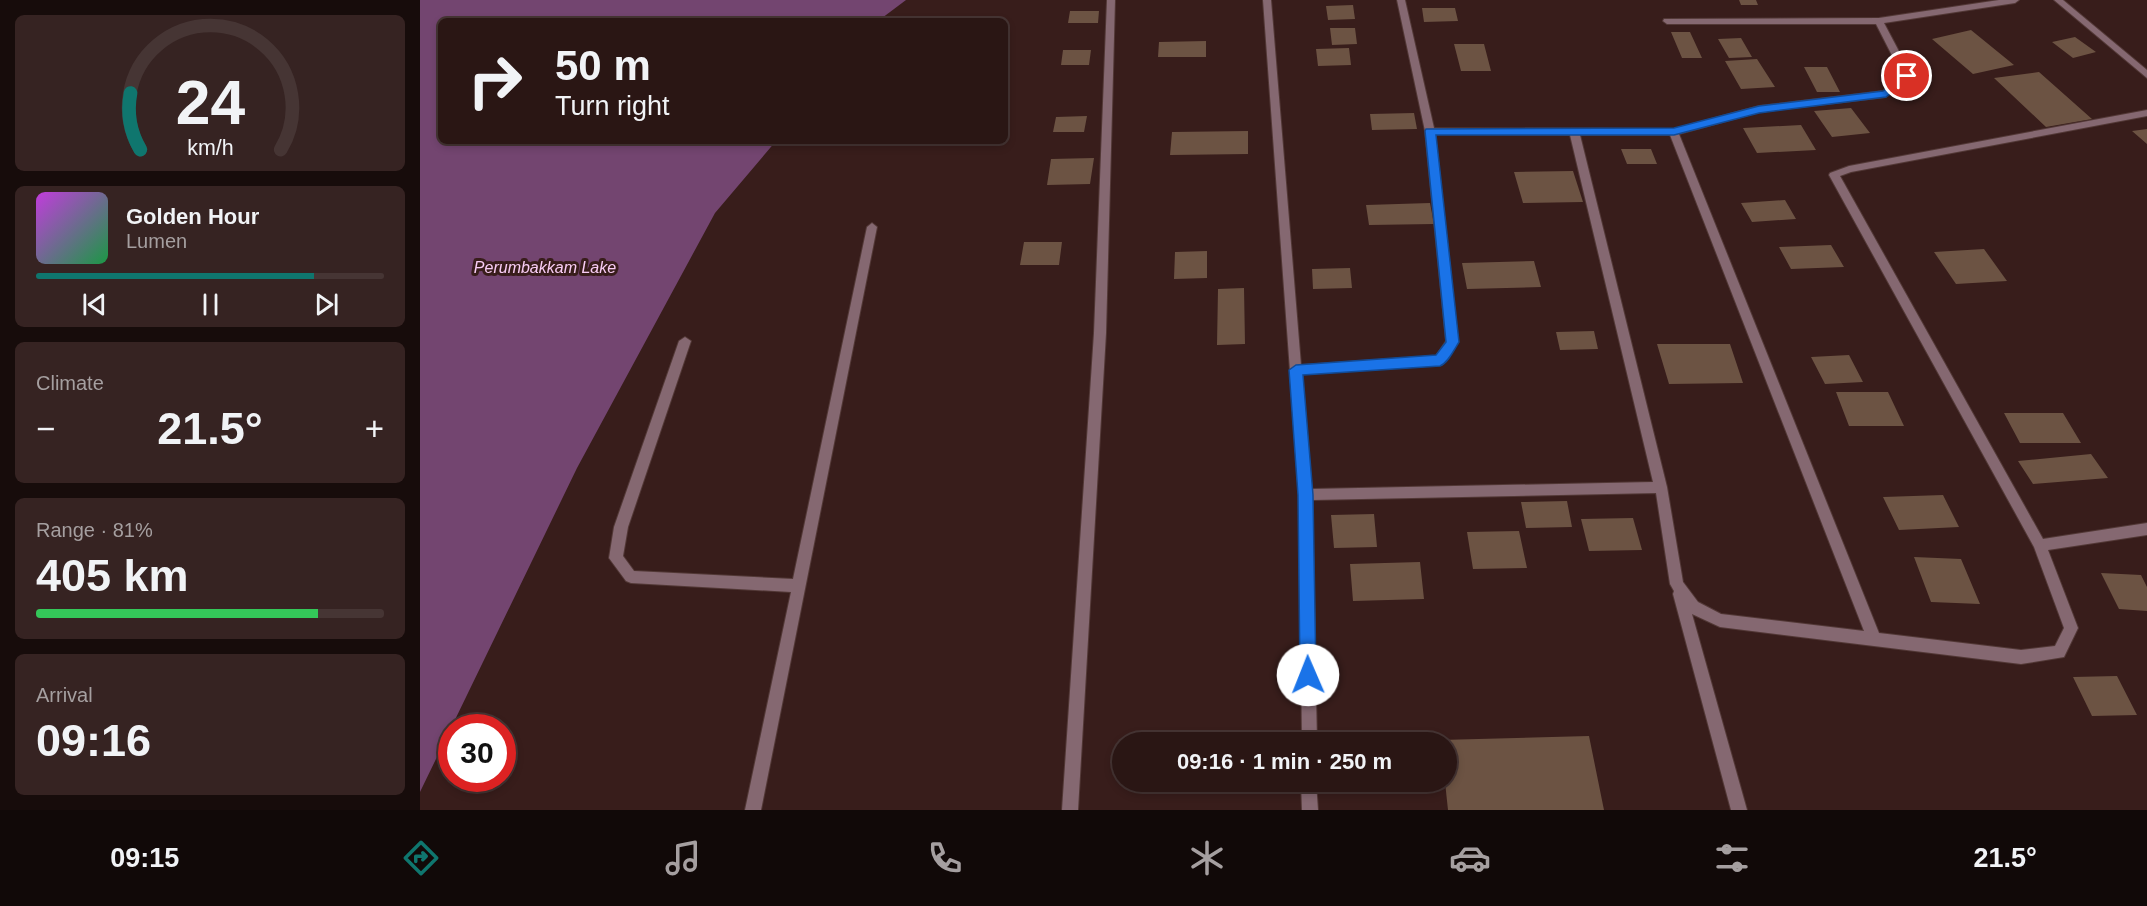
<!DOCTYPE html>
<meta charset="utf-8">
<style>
:root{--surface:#2a1614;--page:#362322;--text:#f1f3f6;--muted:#a59fa0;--line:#463534;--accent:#0f766e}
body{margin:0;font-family:Arial,sans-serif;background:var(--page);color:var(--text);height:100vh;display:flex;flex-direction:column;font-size:22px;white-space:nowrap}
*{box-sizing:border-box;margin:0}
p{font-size:20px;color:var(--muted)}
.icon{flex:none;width:33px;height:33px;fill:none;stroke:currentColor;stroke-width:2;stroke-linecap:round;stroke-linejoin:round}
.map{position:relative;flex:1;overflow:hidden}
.details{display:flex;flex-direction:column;gap:15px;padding:15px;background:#170c0b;width:420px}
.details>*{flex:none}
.top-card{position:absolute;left:18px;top:18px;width:570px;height:126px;border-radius:9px;box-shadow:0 3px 9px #0003,0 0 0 2px var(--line);background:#2a1614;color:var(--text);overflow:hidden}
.speed{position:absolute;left:18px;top:714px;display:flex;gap:12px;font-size:30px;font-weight:700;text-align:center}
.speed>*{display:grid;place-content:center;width:78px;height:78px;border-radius:50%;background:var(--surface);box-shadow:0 3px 9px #0003,0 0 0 2px var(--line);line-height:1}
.speed .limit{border:9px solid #d22;background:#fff;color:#111}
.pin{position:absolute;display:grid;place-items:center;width:51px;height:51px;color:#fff;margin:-26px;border:3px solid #fff;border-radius:50%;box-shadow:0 2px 6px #0007}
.me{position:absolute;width:66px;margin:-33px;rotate:359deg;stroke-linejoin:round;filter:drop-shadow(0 0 4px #0008)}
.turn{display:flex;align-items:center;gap:21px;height:126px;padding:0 18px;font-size:27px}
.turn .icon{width:78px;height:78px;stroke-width:2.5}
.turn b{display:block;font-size:42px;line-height:51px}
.big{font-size:45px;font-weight:700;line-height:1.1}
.details .tile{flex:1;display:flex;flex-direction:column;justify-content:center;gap:9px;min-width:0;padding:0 21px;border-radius:9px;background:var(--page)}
.details .dial{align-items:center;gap:0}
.dial svg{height:156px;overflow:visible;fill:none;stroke:var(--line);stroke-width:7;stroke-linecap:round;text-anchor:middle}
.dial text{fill:var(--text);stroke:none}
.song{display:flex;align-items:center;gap:18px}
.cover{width:72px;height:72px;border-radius:9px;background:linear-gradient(135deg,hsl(290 70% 55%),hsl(140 70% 35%))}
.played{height:6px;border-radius:3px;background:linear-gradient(90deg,var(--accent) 80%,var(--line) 80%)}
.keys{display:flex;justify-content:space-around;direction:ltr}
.heat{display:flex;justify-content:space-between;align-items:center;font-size:33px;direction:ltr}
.charge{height:9px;border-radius:4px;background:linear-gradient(90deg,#34c759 81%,var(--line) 0)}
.trip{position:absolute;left:692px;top:732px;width:345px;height:60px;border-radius:30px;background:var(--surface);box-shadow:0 3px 9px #0003,0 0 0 2px var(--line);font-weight:700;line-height:60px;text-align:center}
.menu{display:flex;height:96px;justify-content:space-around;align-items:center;background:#110908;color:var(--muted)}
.menu .icon{width:42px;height:42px}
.menu .selected{color:var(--accent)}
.menu b{font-size:27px;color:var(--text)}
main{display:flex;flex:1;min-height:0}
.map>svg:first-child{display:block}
.water{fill:#734570}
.building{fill:#6c5343}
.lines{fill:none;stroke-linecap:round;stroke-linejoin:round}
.minor-casing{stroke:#523836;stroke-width:2}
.minor{fill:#856871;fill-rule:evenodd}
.route{fill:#1a73e8;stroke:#114b97;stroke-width:1.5}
.labels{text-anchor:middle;stroke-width:6;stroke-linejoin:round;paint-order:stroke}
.water-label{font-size:16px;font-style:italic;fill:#f9cdf5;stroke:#381d1b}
</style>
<main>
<section class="details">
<div class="tile dial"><svg viewBox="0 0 100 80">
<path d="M14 69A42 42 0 1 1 86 69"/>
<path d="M14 69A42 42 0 0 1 9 40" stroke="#0f766e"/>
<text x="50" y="56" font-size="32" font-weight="700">24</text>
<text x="50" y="72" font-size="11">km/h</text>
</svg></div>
<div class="tile">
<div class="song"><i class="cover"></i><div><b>Golden Hour</b><p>Lumen</p></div></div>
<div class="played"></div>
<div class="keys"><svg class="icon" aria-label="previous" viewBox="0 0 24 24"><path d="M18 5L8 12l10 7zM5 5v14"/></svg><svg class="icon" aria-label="pause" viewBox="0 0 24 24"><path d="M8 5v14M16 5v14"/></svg><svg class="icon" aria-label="next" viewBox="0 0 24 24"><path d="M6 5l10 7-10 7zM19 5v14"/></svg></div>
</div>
<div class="tile"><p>Climate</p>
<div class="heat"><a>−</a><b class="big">21.5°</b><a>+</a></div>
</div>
<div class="tile"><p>Range · 81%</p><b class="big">405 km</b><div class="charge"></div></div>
<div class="tile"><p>Arrival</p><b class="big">09:16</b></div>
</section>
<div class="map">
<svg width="1727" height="810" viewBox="0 0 1727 810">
<rect width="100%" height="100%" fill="#381d1b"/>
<path class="water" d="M0 0H486L458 21H21V141H356L295 213 157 468 0 792Z"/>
<path class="building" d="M1319 0H1336L1338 5H1321Z
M933 5 935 19 908 20 906 6Z
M1002 8H1035L1038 21 1004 22Z
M650 11H679L678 23H648Z
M910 28H935L937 44 912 45Z
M1551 30 1594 65 1553 74 1512 39Z
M1251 32H1270L1282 58H1262Z
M1655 37 1676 52 1653 58 1632 42Z
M1321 38 1332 57 1309 58 1298 39Z
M786 41V57H738L739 42Z
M1034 44H1064L1071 71H1041Z
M929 48 931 65 898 66 896 49Z
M643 50H671L669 65H641Z
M1337 59 1355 87 1321 89 1305 61Z
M1384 67H1407L1420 92H1397Z
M1619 72 1672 119 1626 127 1574 78Z
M1431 108 1450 133 1412 137 1394 111Z
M994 113 997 129 952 130 950 114Z
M667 116 664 132H633L636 117Z
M1381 125 1396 150 1337 153 1323 128Z
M1727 129V144L1712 131Z
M828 131V154L750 155 752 132Z
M1201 149H1231L1237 164H1207Z
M674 158 670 184 627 185 631 159Z
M1153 171 1163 202 1103 203 1094 172Z
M1365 200 1376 219 1332 222 1321 203Z
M1010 203 1014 224 949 225 946 205Z
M604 242H642L639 265H600Z
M1411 245 1424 267 1371 269 1359 247Z
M1564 249 1587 281 1536 284 1514 252Z
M787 251V278L754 279 755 252Z
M1114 261 1121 287 1047 289 1042 263Z
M930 268 932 288 893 289 892 269Z
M824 288 825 344 797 345 798 289Z
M1174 331 1178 349 1140 350 1136 332Z
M1237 344H1310L1323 383 1249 384Z
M1429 355 1443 382 1405 384 1391 357Z
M1416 392H1468L1484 426H1429Z
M1584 413H1643L1661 443H1600Z
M1671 454 1688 478 1613 484 1598 461Z
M1523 495 1539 527 1479 530 1463 497Z
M1147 501 1152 527 1106 528 1101 502Z
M954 514 957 547 914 548 911 515Z
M1213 518 1222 550 1169 551 1161 519Z
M1099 531 1107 568 1053 569 1047 532Z
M1494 557 1541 559 1560 604 1511 602Z
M1000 562 1004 599 933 601 930 564Z
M1681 573 1721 575 1727 587V611L1699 609Z
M1697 676 1717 715 1672 716 1653 677Z
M1169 736 1184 810H1028L1025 782 1026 742H1020V740Z"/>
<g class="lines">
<g class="minor-casing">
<path id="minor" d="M687 0H695L686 333 658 810H642L674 333Z
M843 0H851L881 365 1016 356 1026 341 1005 131 977 0H985L1014 128 1254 129 1339 106 1463 91 1482 75 1456 24H1247L1243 21 1244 19 1459 18 1579 0H1599L1595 3 1464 23 1492 76 1466 97 1339 112 1259 134 1459 633 1601 650 1635 646 1644 628 1614 547 1409 175 1410 173 1429 166 1727 110V116L1431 172 1420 176 1623 539 1727 523V535L1628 550 1658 628 1644 657 1601 664 1300 627 1272 614 1327 810H1311L1253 594 1254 591 1250 584 1236 493 892 500 897 742H882L879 495ZM1015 134 1150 135 1233 482 891 489 882 374 1019 365 1023 363 1038 342ZM1160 135H1250L1444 631 1301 614 1278 602 1263 582 1247 487Z
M1634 0H1643L1727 70V78Z
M452 223 457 227 341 810H325L371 592 211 583 206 581 189 558 194 527 259 341 265 337 271 341 208 527 203 556 214 571 373 579 447 227Z
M881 782H896L898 810H882Z"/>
</g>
<use href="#minor" class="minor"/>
</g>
<path class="route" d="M1487 73 1492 76 1491 78 1466 97 1339 113 1254 135H1016L1039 342C1034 350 1028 363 1020 366L883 375 893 495 896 675 894 681 888 683 882 681 880 675 878 495 869 370 876 365 1016 355 1026 342 1005 131 1006 129 1254 128 1339 106 1463 91Z"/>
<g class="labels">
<g class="water-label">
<text x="125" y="273">Perumbakkam Lake</text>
</g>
</g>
</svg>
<div class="speed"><div class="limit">30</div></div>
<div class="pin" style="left:1487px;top:76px;background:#d93025"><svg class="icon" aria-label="arrive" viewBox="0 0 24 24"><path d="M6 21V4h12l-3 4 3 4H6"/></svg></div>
<svg class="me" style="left:888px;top:675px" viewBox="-20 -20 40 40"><circle r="19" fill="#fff"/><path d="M0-13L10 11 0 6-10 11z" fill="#1a73e8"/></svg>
<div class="trip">09:16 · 1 min · 250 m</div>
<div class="top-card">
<div class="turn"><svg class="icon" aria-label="right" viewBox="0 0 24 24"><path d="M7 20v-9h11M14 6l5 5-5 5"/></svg><div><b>50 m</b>Turn right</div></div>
</div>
</div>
</main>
<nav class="menu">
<b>09:15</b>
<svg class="icon selected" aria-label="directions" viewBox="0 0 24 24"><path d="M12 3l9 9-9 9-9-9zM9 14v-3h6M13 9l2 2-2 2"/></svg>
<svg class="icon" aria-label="music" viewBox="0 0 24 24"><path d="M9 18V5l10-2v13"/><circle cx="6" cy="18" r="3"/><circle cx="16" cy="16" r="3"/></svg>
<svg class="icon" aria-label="phone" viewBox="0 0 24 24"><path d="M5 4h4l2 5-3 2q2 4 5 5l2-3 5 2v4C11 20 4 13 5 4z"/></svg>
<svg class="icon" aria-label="climate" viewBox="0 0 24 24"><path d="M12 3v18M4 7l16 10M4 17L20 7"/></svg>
<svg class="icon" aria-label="car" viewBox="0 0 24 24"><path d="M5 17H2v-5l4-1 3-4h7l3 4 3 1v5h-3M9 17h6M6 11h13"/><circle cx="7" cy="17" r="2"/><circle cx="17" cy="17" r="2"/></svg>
<svg class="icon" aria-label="filters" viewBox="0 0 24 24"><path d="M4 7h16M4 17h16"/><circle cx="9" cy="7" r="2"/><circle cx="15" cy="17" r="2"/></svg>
<b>21.5°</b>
</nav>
